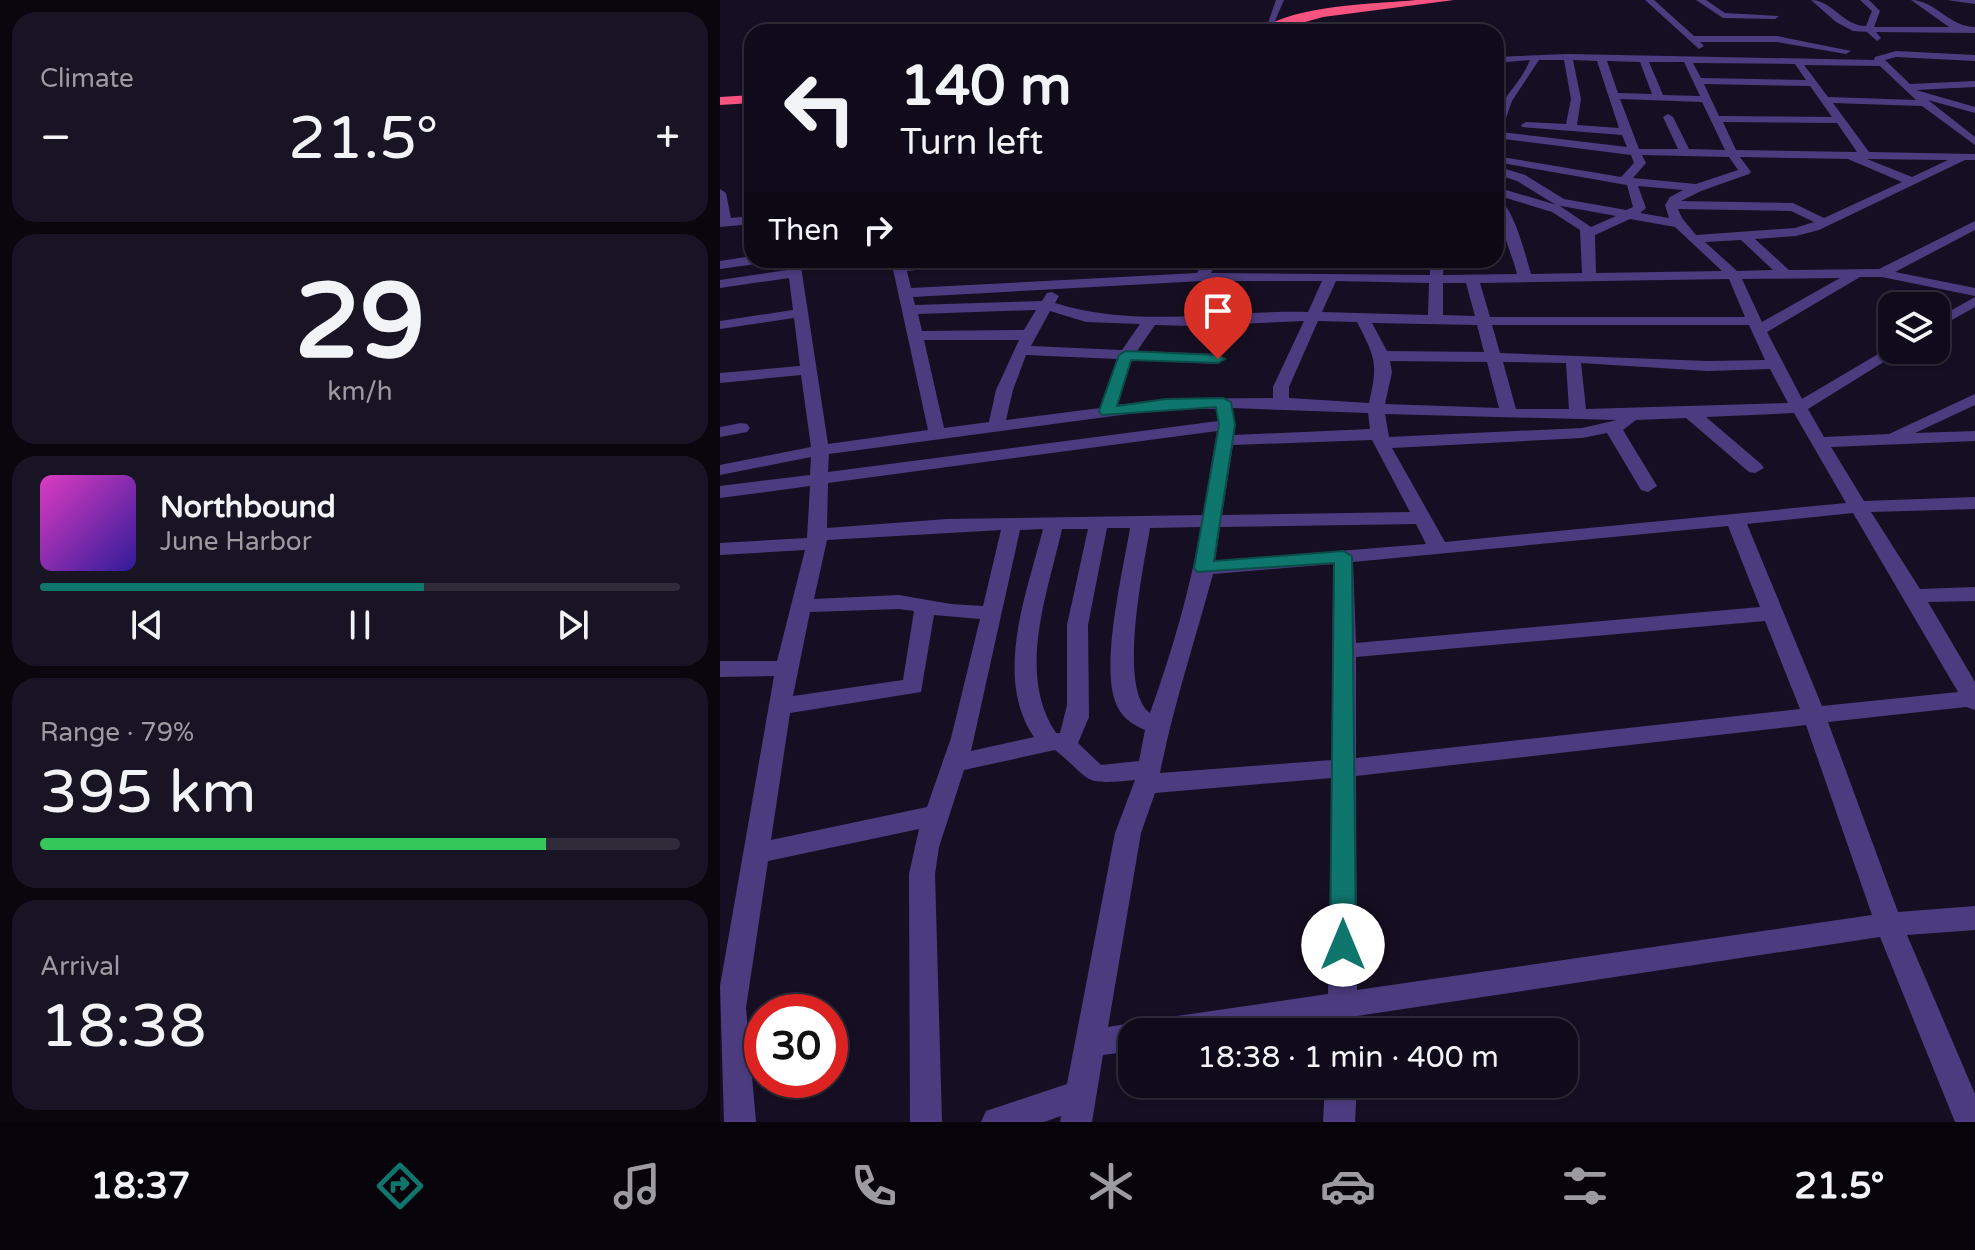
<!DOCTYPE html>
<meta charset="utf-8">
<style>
:root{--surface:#100b1a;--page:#191423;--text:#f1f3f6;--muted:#9c9ba2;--line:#302b39;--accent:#0f766e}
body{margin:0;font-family:"Varela Round",sans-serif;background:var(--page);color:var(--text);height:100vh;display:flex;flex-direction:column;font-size:30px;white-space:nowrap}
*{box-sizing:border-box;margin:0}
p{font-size:26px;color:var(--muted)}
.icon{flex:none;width:44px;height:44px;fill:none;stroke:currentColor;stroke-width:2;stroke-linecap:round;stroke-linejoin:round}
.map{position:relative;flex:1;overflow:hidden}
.details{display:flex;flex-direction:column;gap:12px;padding:12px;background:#09060e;width:720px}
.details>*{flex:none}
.banner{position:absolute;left:24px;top:24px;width:760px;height:244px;border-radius:24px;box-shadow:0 2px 6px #0004,0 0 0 2px var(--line);background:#100b1a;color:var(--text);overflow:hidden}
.fabs{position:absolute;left:1158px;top:292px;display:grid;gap:16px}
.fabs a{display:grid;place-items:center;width:72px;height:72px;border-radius:16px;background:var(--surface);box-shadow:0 2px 6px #0004,0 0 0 2px var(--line);font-size:40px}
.speed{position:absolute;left:24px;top:994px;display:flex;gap:16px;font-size:40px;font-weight:700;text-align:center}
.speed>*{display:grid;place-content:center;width:104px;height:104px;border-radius:50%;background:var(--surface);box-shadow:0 2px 6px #0004,0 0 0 2px var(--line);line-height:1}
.speed .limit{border:12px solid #d22;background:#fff;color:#111}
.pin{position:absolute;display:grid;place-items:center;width:68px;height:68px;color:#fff;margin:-82px -34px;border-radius:50% 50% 50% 0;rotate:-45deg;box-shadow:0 0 8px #0007}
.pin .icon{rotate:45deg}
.me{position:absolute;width:88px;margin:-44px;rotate:0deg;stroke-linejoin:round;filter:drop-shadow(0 0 6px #0008)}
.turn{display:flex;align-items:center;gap:28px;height:168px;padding:0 24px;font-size:36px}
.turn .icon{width:104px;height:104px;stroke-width:2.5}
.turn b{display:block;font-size:56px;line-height:68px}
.then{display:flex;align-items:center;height:76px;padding:0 24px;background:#0003;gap:16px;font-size:30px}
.big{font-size:60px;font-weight:600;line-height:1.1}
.details .widget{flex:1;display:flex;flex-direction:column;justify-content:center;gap:12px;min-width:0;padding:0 28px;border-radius:24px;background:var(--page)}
.details .dial{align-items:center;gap:0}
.dial b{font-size:104px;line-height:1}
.song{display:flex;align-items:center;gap:24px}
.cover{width:96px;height:96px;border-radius:12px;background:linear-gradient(135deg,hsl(310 70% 55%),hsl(250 70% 35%))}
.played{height:8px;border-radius:4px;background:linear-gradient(90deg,var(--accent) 60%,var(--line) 60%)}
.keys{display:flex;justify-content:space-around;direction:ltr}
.heat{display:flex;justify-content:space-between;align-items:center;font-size:44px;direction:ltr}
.charge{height:12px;border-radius:6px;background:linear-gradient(90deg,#34c759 79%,var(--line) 0)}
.trip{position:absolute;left:398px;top:1018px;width:460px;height:80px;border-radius:24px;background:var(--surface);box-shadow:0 2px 6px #0004,0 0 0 2px var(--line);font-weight:600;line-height:80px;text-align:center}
.tabs{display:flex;height:128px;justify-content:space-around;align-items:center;background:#06040a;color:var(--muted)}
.tabs .icon{width:56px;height:56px}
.tabs .selected{color:var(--accent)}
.tabs b{font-size:36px;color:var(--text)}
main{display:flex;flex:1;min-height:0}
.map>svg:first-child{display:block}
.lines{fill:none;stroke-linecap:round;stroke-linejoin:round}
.minor{fill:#4c3c7f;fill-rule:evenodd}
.highway{fill:#f75381;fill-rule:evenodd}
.route{fill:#0f766e;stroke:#0a4d48;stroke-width:2}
</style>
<main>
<section class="details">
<div class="widget"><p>Climate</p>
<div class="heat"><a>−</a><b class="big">21.5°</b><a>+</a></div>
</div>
<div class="widget dial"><b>29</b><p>km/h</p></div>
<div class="widget">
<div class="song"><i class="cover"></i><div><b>Northbound</b><p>June Harbor</p></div></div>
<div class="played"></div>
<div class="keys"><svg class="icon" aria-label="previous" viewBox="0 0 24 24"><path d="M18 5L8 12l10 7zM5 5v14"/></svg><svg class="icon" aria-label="pause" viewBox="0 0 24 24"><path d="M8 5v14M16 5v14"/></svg><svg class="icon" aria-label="next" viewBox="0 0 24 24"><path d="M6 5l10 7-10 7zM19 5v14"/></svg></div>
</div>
<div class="widget"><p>Range · 79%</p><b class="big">395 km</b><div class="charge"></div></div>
<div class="widget"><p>Arrival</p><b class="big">18:38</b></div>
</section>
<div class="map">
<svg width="1255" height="1122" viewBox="0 0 1255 1122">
<rect width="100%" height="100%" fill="#160f23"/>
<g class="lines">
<path class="minor" d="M556 0H564L554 23H548Z
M925 0H934L974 36H1057L1131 51 1126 54 1057 42H980L984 46 979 49Z
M976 0H986L1005 13 1059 16 1055 19 1003 18Z
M1091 0C1112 0 1123 26 1146 26L1152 11 1140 0H1149L1160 11 1154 27H1229L1191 0C1215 0 1229 27 1255 27V33L1156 32 1161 38 1157 41 1147 32 1133 31 1116 22Z
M1227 0H1255V4Z
M1176 51 1255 55V61L1176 57 1165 60 1190 84 1255 81V87L1196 90 1255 107V113L1208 100 1255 137V145L1202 106 1113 103 1149 152 1255 154V160H1245L1099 230 1076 236 1035 239 1069 270 1159 269 1255 221V230L1175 272 1255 288V296L1162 277H1140L1047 332 1082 399 1170 347 1172 350H1183L1088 409 1104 437 1169 434 1255 394V405L1195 433 1255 431V441L1111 447 1144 501 1255 497V509L1151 512 1200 589 1255 587V601L1208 602 1255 682V710L1246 707 1108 722 1178 912 1255 906V930L1187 935 1255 1094V1122H1235L1160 937 637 1016V1032H607V1021L534 1032H428L432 1022 443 1018 608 994 612 778 435 793 421 833 388 1027 412 1023 423 1027 425 1032H412V1051L383 1055 372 1122H340L341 1116 324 1122H261L266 1111 347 1084 395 833 415 780C359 785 375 782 335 750L244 770 219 847 215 874 222 1122H190L189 874 199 829 48 861 26 1008 36 1122H4L0 986 54 676 0 677V661H57L85 550 0 555V543L87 538 90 486 0 498V486L90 475 91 457 0 475V465L91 447 81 375 0 383V373L80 366 74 318 0 329V321L73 310 69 278 0 288V280L67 270 66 260H80L108 444 208 430 171 260H185L186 263 258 260 251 264 187 271 191 288 477 273 484 260H498L491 273 710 275V260H724L723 275 797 274C791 250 776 220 776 197 794 206 805 254 811 274L862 273 860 230 832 212 776 195V187L840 206 871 227 896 216 836 205 797 181 776 174V166L805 175 844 199 906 210 913 207 907 185 776 162V156L901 177 914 163 911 155 776 138C776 94 796 94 810 60L776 63V57L848 54 1154 60 1155 57ZM819 60H844L851 99 846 124 806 122 801 125 802 127 902 135 907 147 781 132 792 101ZM853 60 877 61 899 128 857 125 861 99ZM887 61 920 62 932 94 898 93ZM929 62H964L980 96 943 95ZM973 63 1075 64 1086 80 981 78ZM1084 65 1160 66 1196 100 1108 97ZM984 84 1090 86 1112 117 999 116ZM900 99 982 102 1005 150 969 149 953 117 948 114 943 117 958 149H919ZM1003 122 1117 123 1137 152 1016 150ZM922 155 1009 157 1018 170 976 184 913 178 926 163ZM1020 157 1128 159 1182 182 1104 218 1073 203 961 201 981 191 1029 174 1031 172ZM1147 159 1228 160 1192 177ZM918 186 963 190 950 197 945 205 949 218 920 213 926 208ZM958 209 1071 211 1094 222 1075 228 976 235 962 218ZM910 219 955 227 1002 271 876 273 875 235ZM1021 240 1053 270 1017 271 985 242ZM1120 278 1042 322 1022 279ZM1009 279 1025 317H770L760 283ZM482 281H602L588 312C504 310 417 329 335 303L339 296 332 292 327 293 322 301 195 305 193 297ZM616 281 709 283 708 315 602 312ZM723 283H746L755 316 723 315ZM316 310 304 330 202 331 198 314ZM330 311 366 322 420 324 402 350 311 346ZM584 321 553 387V398L446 399 397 405 412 360 498 364 506 359 498 354 417 351 435 325 473 326ZM598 321 637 322C656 359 658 363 649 403L569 398V387ZM652 323 757 325 764 352 667 351ZM772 325H1029L1045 360 988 361 780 353ZM204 340H299L276 390 269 422 224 428ZM306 355 397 359 380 408 286 420 293 390ZM670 361 767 362 779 408 665 404 672 372ZM783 362 846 363 849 409H796ZM861 363 988 371 1050 369 1068 403 866 409ZM512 408 648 413 650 429 514 435ZM446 409H496L498 421 108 472 109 454ZM1074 413 1126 503 725 542 672 448 862 438 887 433 921 490 928 492 937 486 903 430 916 420 966 418 1029 472 1035 473 1044 468 1041 464 986 417ZM665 414 897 420 862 428 669 437ZM497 431 483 515 227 519 107 528 108 483ZM652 440 690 512 502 515 513 445ZM1133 513 1238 692 1102 706 1027 524ZM696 524 706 544 495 561 500 527ZM1008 526 1040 607 636 643 633 562ZM481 527C470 590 452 652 430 713 397 690 424 565 430 528ZM387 528H410C403 571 381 661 395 701 400 716 411 724 425 730L419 761 381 765 358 743 369 717 368 625ZM323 529C307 593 273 677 314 737L251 751 300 530ZM342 529H368L347 625V705L340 733H336C296 674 328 592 342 529ZM281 530 263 606 231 604 179 595 94 599 107 540ZM613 564 612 760 440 773C453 707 475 640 493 574ZM179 609 194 611 183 680 73 696 90 612ZM214 615 260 619 231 738 207 807 51 840 70 713 201 692ZM1045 621 1080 709 636 758V657ZM1086 725 1152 915 637 990 636 776Z
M0 189 6 193 11 218 32 216V224L0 227Z
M32 256V260H43L36 264 0 269V261Z
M1255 297V307L1216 329V319Z
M21 423 27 424 30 428 27 432 0 437V427Z
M605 1084H637L635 1122H603Z"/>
<path class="highway" d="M696 0H734L603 17 550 32H537C570 5 654 4 696 0Z
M32 95V103L0 105V97Z"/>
</g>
<path class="route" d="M406 351 498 355 505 359 498 363 411 360 397 406 446 399 503 398 511 402 515 425 494 561 623 551 632 556 636 945 632 953 623 957 614 953 610 945 614 563 477 572 474 568 499 425 496 407 382 415 379 411 399 355Z"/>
</svg>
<div class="fabs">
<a><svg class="icon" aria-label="layers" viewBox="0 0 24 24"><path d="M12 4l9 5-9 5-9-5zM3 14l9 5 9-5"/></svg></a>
</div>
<div class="speed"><div class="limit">30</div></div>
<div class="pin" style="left:498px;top:359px;background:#d93025"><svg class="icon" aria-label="arrive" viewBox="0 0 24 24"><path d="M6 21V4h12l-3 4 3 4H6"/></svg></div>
<svg class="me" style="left:623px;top:945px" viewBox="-20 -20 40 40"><circle r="19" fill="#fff"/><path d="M0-13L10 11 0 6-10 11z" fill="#0f766e"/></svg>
<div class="trip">18:38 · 1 min · 400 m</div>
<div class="banner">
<div class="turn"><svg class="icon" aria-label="left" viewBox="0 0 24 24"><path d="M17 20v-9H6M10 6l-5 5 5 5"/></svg><div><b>140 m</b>Turn left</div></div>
<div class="then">Then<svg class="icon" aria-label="right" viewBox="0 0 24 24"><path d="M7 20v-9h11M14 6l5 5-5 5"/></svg></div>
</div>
</div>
</main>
<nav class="tabs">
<b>18:37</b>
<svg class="icon selected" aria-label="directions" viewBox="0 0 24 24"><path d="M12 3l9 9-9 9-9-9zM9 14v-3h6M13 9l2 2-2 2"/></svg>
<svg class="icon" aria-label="music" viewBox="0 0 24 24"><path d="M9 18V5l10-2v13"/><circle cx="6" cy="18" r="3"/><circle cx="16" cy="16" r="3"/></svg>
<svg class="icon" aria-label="phone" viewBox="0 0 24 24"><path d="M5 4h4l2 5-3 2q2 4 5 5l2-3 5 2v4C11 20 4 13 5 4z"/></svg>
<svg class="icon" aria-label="climate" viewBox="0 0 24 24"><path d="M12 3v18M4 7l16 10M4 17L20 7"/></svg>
<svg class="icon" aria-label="car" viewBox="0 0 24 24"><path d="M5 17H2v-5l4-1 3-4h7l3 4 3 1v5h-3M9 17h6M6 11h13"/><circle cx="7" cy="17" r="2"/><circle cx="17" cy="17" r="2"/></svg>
<svg class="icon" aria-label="filters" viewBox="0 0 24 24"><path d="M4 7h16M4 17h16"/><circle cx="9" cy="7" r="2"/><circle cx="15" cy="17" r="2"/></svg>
<b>21.5°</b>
</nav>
